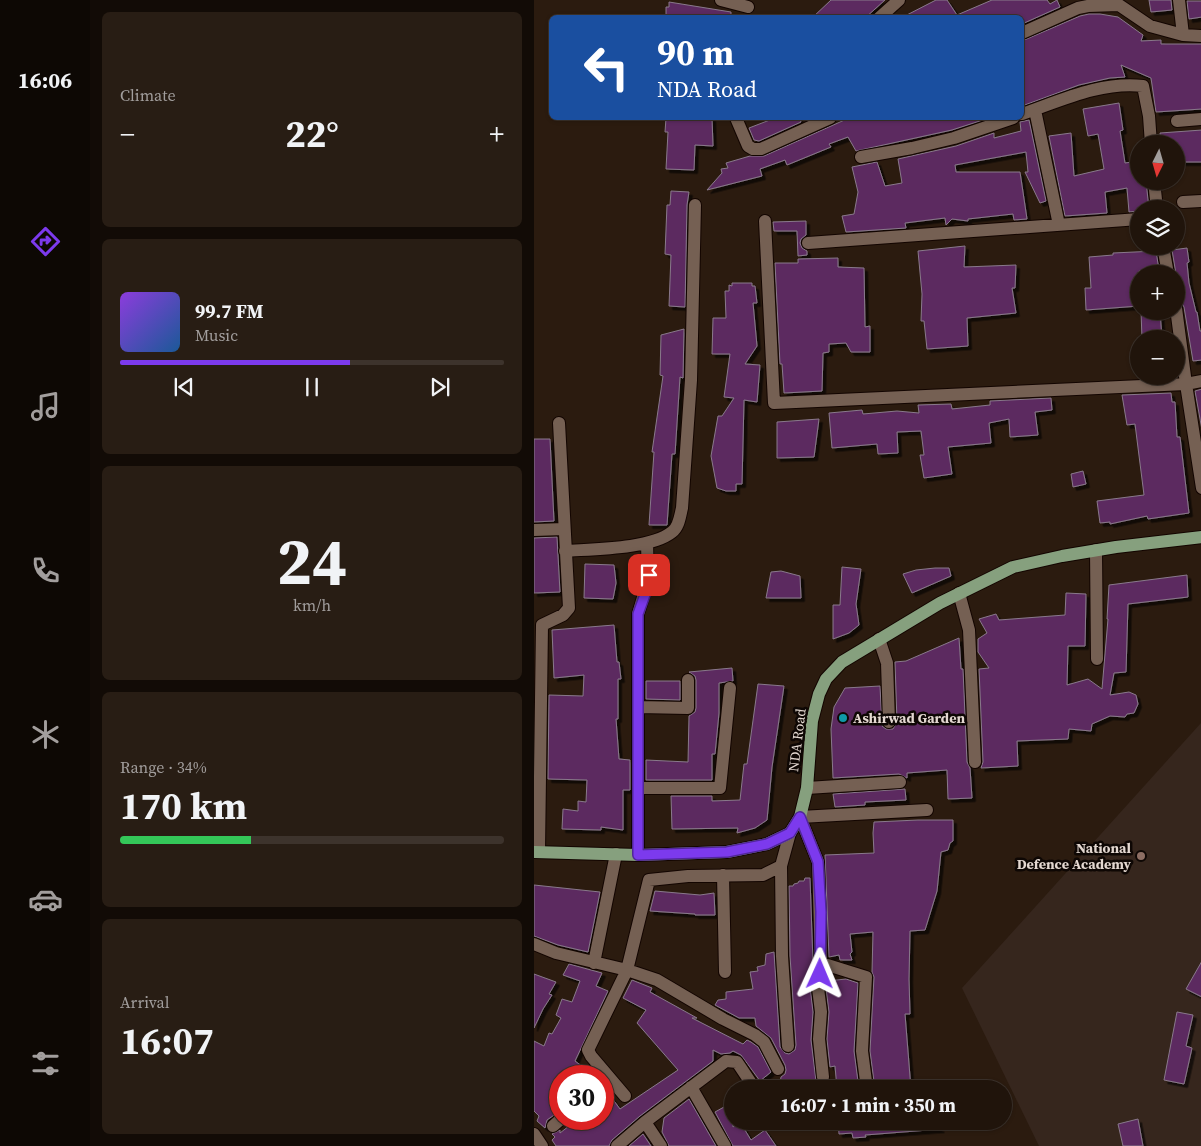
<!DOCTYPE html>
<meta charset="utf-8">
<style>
:root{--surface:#20140b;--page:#281d14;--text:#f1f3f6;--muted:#a29e9d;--line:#3d332c;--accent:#7c3aed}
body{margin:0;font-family:"Source Serif 4",serif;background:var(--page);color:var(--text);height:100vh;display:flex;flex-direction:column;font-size:19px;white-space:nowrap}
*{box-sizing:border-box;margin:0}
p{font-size:16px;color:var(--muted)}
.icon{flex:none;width:28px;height:28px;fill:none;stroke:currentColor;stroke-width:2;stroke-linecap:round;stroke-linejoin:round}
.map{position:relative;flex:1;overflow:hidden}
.sheet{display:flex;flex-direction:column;gap:12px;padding:12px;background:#120b06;width:444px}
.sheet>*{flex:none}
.top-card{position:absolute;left:15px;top:15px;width:475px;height:105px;border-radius:8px;box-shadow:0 1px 4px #0004,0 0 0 1px var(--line);background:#1a4fa0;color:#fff;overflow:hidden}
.needle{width:32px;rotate:185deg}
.buttons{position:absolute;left:596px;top:135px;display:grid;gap:10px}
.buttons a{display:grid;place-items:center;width:55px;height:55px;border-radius:50%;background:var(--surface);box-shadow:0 1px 4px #0004,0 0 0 1px var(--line);font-size:25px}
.speed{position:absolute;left:15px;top:1065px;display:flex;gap:10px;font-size:25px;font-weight:700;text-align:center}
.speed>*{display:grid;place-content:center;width:65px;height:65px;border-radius:50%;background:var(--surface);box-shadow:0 1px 4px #0004,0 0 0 1px var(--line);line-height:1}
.speed .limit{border:8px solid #d22;background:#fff;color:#111}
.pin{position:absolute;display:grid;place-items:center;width:42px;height:42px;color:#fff;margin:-21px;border-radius:10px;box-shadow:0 2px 8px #0006}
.me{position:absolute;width:55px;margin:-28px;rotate:1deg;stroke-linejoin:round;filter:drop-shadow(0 0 4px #0008)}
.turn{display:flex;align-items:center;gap:18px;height:105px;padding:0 25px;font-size:22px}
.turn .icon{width:65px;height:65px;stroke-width:2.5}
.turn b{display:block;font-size:35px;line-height:42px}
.big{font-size:38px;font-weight:700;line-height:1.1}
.sheet .tile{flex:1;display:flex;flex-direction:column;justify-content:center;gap:8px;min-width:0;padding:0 18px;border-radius:8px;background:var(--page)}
.sheet .dial{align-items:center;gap:0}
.dial b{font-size:65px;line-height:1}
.song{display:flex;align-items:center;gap:15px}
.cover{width:60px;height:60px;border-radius:8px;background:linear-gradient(135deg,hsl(270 70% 55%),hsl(210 70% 35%))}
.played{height:5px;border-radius:2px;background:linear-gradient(90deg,var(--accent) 60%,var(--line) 60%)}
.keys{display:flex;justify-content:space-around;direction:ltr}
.heat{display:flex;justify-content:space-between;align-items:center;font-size:28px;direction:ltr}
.charge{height:8px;border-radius:4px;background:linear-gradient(90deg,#34c759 34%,var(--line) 0)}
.trip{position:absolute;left:190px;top:1080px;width:288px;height:50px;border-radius:25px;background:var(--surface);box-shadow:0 1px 4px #0004,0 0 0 1px var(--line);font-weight:700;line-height:50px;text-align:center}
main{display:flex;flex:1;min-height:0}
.menu{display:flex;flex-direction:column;width:90px;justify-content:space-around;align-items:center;background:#0d0804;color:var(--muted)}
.menu .icon{width:35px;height:35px}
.menu .active{color:var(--accent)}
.menu b{font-size:22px;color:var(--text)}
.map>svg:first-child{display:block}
.education{fill:#36261d}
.building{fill:#5c2c61;stroke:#89798b;filter:url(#shadow)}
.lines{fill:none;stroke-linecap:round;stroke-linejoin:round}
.street-casing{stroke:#130500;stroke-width:14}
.primary-casing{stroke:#130500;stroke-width:14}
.street{stroke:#756053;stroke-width:12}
.primary{stroke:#86a07e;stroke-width:12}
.route-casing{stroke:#51269a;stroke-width:12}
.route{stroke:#7c3aed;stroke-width:9}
.culture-dot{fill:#0f9aa8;stroke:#0e0704;stroke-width:2}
.education-dot{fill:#8d6e63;stroke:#0e0704;stroke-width:2}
.labels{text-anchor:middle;stroke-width:5;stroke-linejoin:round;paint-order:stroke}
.poi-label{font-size:14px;font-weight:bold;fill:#e4d8d1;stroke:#0e0704;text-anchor:start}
.street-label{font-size:14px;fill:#e4d8d1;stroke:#0e0704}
</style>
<main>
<nav class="menu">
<b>16:06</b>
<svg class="icon active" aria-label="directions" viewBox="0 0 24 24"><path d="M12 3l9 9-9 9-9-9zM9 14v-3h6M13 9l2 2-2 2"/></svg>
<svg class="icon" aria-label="music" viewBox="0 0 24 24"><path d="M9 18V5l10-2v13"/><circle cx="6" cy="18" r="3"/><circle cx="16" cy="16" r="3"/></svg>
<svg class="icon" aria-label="phone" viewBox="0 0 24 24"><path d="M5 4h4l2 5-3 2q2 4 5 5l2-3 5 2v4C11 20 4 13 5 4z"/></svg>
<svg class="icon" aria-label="climate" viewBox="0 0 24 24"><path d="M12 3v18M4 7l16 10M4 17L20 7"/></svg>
<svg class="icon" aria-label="car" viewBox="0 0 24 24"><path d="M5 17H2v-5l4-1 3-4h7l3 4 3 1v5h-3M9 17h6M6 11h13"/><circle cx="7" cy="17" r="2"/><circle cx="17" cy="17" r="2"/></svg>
<svg class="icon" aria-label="filters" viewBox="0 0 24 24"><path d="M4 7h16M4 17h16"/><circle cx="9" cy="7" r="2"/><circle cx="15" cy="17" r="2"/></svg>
</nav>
<section class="sheet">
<div class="tile"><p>Climate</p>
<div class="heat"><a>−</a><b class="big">22°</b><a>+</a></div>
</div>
<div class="tile">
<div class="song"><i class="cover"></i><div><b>99.7 FM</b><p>Music</p></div></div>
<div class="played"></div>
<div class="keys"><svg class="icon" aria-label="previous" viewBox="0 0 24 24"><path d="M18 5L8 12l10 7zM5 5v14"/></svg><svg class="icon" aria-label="pause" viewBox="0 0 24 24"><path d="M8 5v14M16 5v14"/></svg><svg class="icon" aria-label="next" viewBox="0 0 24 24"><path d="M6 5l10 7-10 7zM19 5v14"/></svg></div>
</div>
<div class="tile dial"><b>24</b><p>km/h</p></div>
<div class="tile"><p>Range · 34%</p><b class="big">170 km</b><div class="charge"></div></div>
<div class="tile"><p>Arrival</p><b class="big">16:07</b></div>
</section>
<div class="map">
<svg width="668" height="1146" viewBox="0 0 668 1146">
<defs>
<filter id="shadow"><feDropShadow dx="3.5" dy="3.5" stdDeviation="0" flood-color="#0009"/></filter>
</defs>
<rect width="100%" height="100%" fill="#2b1b0f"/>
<path class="education" d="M667 723V1146H505L428 988Z"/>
<path class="building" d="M297 0H351L331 18H278Z
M402 0H413L423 15 458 0H513L516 4 523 0 526 7 488 24V18H367Z
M615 0H637L638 10 617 12Z
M653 1H668V17L655 19Z
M135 2 197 12V18H132V7H135Z
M555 14H566L584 17 609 35 607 41 627 40V44H668V109L622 112 617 78 587 65 591 77 576 78 545 85 488 106V41L546 16Z
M585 103 589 130 586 131 591 163 605 161V181H612L615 209H605V211L595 212 593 188 571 192 573 213 531 216 515 136 537 133 540 176 570 169 564 134 554 136 549 109Z
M132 118H178L179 146 161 145 160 170 132 169 134 132H131Z
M241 118H265L267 122 225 141 220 140 215 128Z
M315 118H455L418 130 322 151 314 137 295 144 297 147 253 165 251 160 226 169 228 176 173 190 188 173 187 169 194 168 192 163 216 156H230Z
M495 120 512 201 506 203 491 172H494L492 152 421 165 422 172H486L493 219 480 220 479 214 434 219V221L418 219 412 225 411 218 371 223 372 228 312 232 308 216 320 214 324 192 318 167 343 162 351 186 368 183 364 159 422 146 460 133V138L487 131 486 122Z
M668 130V162H642V144H627L626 133Z
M137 191 155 192 153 205 151 307 135 306 137 255 131 254 133 205H136Z
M272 221V235L267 239 266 243 268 248 273 251V255L264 256 263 231H240L239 222Z
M431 246 430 267 482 265 481 288H478L482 313 433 318 434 346 393 349 390 321H387L388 294 384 251Z
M653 248 655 262 653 263 655 283 662 312H663L666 331H668V360L659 361 650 307 647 302 642 288V274L638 250Z
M622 251 625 270 605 271V306L552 310 551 288H557L555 257 579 255V253Z
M304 258V267L330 268 331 327 336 326V352H317L312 343 295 344V352L289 353 288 391 250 393 248 364H246L241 263H264V259Z
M198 283H218V286H221L223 303H219L223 346 211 364 226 365 223 402 210 400 208 484H202V491H192L183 488 177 456 184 416H188L200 398 190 397 196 354H178L179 318H192L191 291H195V285L198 286Z
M607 311H626L628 339H608Z
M150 329 149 378 146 377 141 454H138L133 525H115L120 452H118L129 376 126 375 127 335Z
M668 389V430L661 391Z
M637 393 638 402H641L643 437H646L655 513 614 519 613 516 576 524V522L566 523 563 501 610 495 601 424 593 425 588 395Z
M517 398 518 410 501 412 504 435 476 437 475 419 455 423 457 443 414 447 418 474 390 478 386 455H390L387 431 363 432 364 453 344 454 343 444 298 448 295 413 328 410 329 414 363 411 385 413 384 405 417 404 418 409 456 405V401Z
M285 419 280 457 243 458V422Z
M0 439H16L20 521 0 522Z
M549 471 552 484 539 487 537 474Z
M23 537 26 592 0 593V538Z
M51 564 80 565 82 583 79 599 50 598Z
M308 567 327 569 322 604 325 625 315 633 299 639V605H306Z
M401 568H415L417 576 378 593 369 574 382 570Z
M247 571 266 576 267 598H232L237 572Z
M653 575 654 597 594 604 592 672 580 673 576 695 595 692 602 695 604 704 600 713 593 714 591 717 576 716 558 724 557 731 535 729 534 739 483 741 484 766 447 768 449 762 445 669 455 668 444 652V639L453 633 445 619 462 614 465 620 531 615 532 593 552 594 551 646H534L533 685 554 679 568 689 574 619H573L575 585Z
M80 625 83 662H85L87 679H84V719H82L85 759 96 760V790H89V830L67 827V830L28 829 29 809 44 811V801L52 802 53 780 14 779 15 695 49 696 50 675 20 678 18 630Z
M425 638 427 669H429L433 762 436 768 438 798 414 799 413 770 373 773V778L365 774 299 778 297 729 300 707 311 688 346 686 348 726 352 729H359L363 722 361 662 372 661Z
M198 668 199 681 185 683V713L181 754H178V780H112V760L154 762 155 716 161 712 162 708V680L161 676 155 672Z
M112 681H146V700L112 699Z
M224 684 250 686 238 767 233 820 221 828 203 833 204 828 138 829 137 796H178V801L206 800 210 764H213Z
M371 789 372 800 331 802V805L301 807 299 794Z
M384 820H419V841L416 843 414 850 407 852 403 891 391 930 376 931 375 979 376 1014H371L377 1089H341L336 1051 340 977 338 972 339 932 316 934 318 952 316 954 318 960H306L305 955 295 957 291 855 340 853 339 833 340 822Z
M271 878H276L279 963 276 987 279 1012 277 1040 282 1081 246 1083 247 1077 251 1074 252 1070 251 1065 237 1038 222 1026 221 1018H205L181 1005 184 1000 192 999V992L219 989 216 972 224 971 223 967 231 965 232 954 240 952 246 1047 251 1053 255 1054 261 1050 262 1045 256 956 255 886H259L260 884 264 883 265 881H270Z
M0 885 66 892 54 952 24 945 0 936Z
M121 891 166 895 180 893 181 915H161V914L116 911Z
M668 961V997L652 989Z
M35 964 68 973 62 986 74 991 41 1061 61 1076H26V1111L13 1120 11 1128 3 1121 5 1116 0 1111V1041L10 1046 15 1033 18 1034 27 1018 22 1015 28 999 38 1002 46 981 29 975Z
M0 974 22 982 15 994 18 995 9 1009 0 1028Z
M312 979 324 983 320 1051 325 1089H303L301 1066 296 1067 293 1039 295 1012 292 988 293 981Z
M98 980 118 988 116 992 163 1018H158L209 1044 213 1040 217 1042 224 1047 237 1072 226 1081 207 1055 199 1051 196 1053 187 1054 179 1050V1061L106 1116 78 1140 75 1146H22L18 1140 21 1137 18 1134 26 1130V1133L44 1119H69V1099L75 1094 86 1109 144 1070 103 1023 112 1010 89 998Z
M643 1012 659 1015 652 1046 658 1048 650 1084 630 1080Z
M155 1099 182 1146H135L128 1132 130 1118Z
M199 1102V1127L206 1122 217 1140 231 1130 242 1146H199L181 1112Z
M604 1119 609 1146H589L584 1124Z
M304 1121H391L407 1129 331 1135 332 1137 319 1138 318 1133 305 1134Z
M109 1134 117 1146H95Z"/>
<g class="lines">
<g class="street-casing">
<path id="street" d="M187 0 214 7
M645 0 649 35
M345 18 365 0
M488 33 544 8 554 6 585 5 616 26 649 35 668 36
M501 110 525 225
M488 114C526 101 567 81 609 86L615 116 617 144
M202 118 214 146 219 149H227L296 118
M643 121 668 119
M327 157 378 148 420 138 479 118
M620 181 623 209
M649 202 668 201
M231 221 240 403 652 384 668 488
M274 243 605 219
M629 246 634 274
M642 308 652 384 668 381
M0 530 30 529
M562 550 563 659
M31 551C59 549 117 549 138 532 145 527 146 516 148 508L157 380 161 205
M425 593 435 630 441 762
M345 639 353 663 355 722
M104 707 154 708V680
M104 788H186L196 688
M273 788 366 782
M5 852 8 625 29 615 35 608 25 423
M104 855V614L114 581 113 543
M247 866 248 956 254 1046
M189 875 191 972
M0 944 22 953 93 970 123 980 189 1019 221 1035 230 1042 244 1069
M60 963 82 854
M287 963 332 977 328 1051 333 1089
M289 1077 285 1039 287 1012 284 988 287 963 284 862 266 817 393 810
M157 1087 191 1146
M91 1096 57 1056 54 1050 93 970 115 880 154 876 229 875 247 866 256 833
M111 1122 127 1146
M19 1126 27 1119
M0 1134 8 1146
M83 1146 111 1122 192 1061 203 1062 219 1086"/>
</g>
<g class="primary-casing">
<path id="primary" d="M0 852 104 855 193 852 233 844 256 833 266 817 273 788 278 721 285 694 292 679 308 662 406 603 479 567 528 556 582 547 668 537"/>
</g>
<use href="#street" class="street"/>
<use href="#primary" class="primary"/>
</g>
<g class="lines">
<g class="route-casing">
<path id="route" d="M115 575 113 589 104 614V855L193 852 233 844 256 833 266 817 284 862 287 912 286 974"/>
</g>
<use href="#route" class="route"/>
</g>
<circle class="culture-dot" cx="309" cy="718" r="5"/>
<circle class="education-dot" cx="607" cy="856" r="5"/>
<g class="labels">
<g class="poi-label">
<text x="319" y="723">Ashirwad Garden</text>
<text x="597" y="853" text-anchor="end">National<tspan x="597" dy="16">Defence Academy</tspan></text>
</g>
<g class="street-label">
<text transform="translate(263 740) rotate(-83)" y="5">NDA Road</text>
</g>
</g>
</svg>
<div class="buttons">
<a><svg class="needle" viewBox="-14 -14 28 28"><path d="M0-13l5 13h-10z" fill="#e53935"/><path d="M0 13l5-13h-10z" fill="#a29e9d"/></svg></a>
<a><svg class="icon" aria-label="layers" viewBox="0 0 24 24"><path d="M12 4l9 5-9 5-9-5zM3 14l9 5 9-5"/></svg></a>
<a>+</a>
<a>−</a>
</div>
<div class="speed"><div class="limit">30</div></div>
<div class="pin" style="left:115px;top:575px;background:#d93025"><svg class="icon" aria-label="arrive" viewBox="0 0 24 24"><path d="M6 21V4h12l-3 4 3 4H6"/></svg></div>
<svg class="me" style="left:286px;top:974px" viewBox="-20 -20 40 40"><path d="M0-17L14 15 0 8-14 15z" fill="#7c3aed" stroke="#fff" stroke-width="4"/></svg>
<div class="trip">16:07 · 1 min · 350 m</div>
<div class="top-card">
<div class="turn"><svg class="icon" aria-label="left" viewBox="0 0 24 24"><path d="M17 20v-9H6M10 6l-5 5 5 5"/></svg><div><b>90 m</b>NDA Road</div></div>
</div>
</div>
</main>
